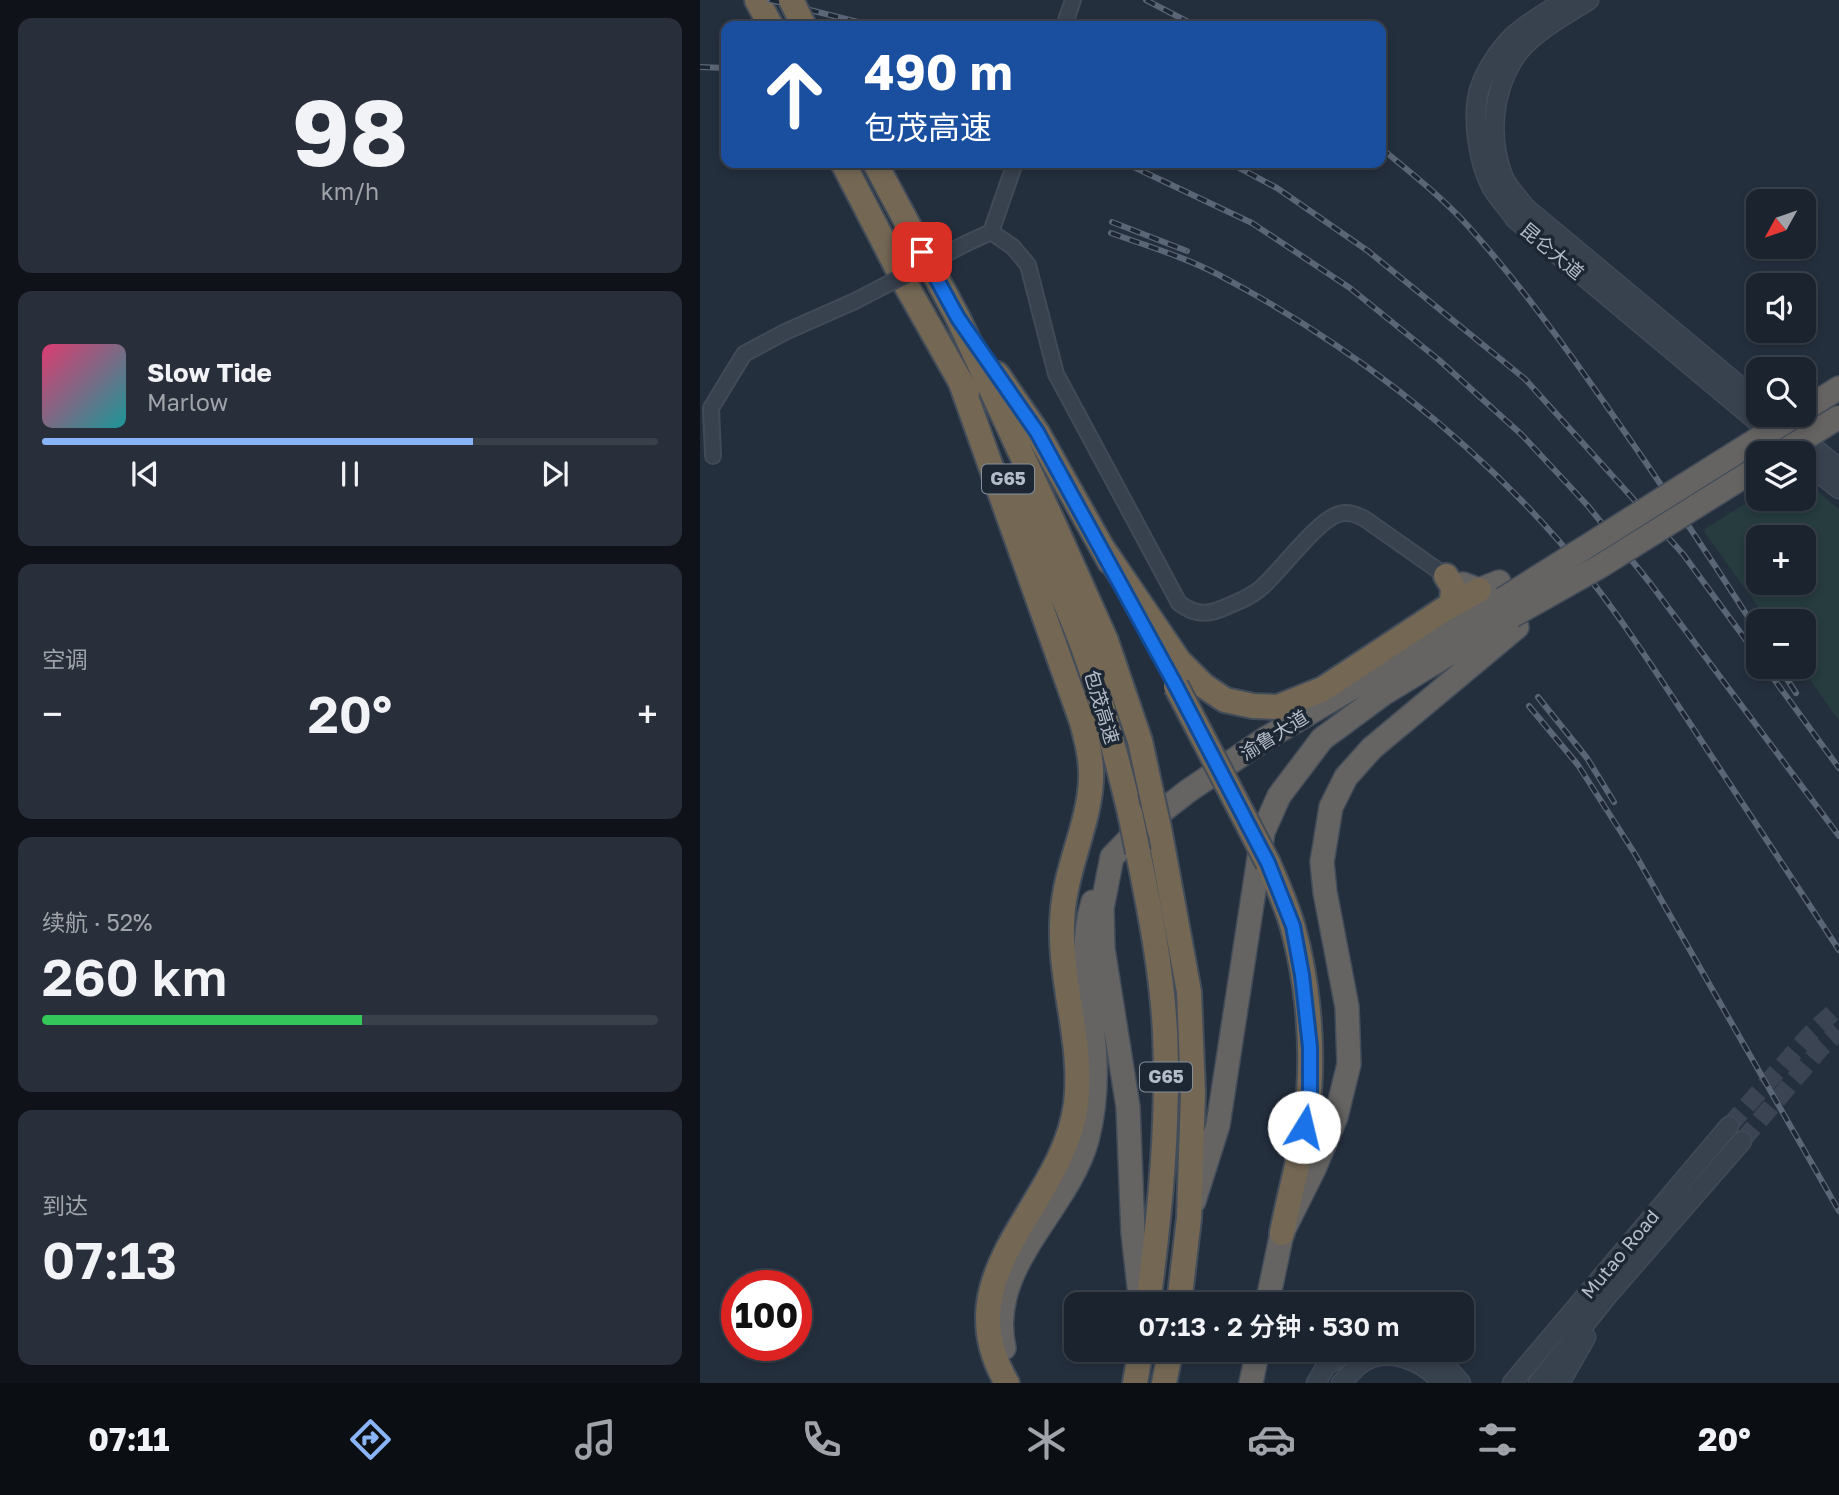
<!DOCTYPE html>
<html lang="zh">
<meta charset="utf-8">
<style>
:root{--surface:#1b232e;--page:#282f3a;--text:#f1f3f6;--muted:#a0a4aa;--line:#39404a;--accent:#8ab4f8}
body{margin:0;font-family:"Golos Text","Noto Sans SC",sans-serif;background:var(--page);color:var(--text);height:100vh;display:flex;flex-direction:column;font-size:26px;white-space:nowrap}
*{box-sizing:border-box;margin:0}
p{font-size:23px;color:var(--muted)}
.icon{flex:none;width:38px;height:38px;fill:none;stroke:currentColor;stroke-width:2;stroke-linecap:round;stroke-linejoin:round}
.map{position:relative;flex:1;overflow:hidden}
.panel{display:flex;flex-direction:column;gap:18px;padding:18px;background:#0f1319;width:700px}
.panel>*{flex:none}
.top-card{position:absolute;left:21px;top:21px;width:665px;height:147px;border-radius:14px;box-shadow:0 4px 10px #0003,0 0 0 2px var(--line);background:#1a4fa0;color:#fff;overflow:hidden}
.needle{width:46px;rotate:230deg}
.buttons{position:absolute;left:1046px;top:189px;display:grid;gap:14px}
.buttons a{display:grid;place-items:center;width:70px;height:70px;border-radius:14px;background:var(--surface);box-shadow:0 4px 10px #0003,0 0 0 2px var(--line);font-size:35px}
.speed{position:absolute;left:21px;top:1270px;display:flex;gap:14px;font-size:35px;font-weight:700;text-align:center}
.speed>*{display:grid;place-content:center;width:91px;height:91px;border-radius:50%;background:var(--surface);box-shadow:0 4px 10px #0003,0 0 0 2px var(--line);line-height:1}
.speed .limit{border:10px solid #d22;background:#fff;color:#111}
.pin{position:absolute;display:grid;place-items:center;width:60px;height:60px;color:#fff;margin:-30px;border-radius:14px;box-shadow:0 4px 10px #0006}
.me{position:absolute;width:77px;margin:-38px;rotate:9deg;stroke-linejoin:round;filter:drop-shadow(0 0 5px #0008)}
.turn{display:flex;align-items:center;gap:24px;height:147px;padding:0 28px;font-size:32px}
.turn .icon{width:91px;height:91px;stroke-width:2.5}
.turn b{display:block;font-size:49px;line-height:60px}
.big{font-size:52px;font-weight:600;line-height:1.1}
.panel .tile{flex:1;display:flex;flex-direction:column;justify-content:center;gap:10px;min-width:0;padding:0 24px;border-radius:14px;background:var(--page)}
.panel .dial{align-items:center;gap:0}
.dial b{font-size:91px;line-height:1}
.song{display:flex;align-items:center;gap:21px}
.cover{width:84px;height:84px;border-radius:10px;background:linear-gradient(135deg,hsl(340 70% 55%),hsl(180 70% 35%))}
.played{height:7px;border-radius:4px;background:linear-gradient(90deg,var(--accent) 70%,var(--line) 70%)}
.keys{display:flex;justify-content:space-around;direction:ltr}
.heat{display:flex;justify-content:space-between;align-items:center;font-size:38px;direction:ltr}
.charge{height:10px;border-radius:5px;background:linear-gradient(90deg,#34c759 52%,var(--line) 0)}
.trip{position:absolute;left:364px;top:1292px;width:410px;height:70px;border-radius:14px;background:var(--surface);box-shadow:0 4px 10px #0003,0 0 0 2px var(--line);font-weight:600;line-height:70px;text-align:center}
.menu{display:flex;height:112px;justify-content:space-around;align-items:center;background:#0b0e12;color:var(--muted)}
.menu .icon{width:49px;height:49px}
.menu .selected{color:var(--accent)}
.menu b{font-size:32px;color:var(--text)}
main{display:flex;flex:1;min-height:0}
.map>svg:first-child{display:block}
.green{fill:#263c3f;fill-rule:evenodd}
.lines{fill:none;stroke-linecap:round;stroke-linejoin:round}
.tertiary-tunnel{stroke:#3a4453;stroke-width:18;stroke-dasharray:18 9;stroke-linecap:butt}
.minor-casing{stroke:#414a57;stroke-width:18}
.tertiary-casing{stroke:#414a57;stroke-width:21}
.trunk-casing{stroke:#434c59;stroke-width:26}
.motorway-casing{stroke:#434c59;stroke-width:28}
.minor{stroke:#38414e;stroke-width:14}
.tertiary{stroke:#38414e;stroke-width:18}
.trunk{stroke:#656462;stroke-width:23}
.motorway{stroke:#746855;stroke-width:24}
.rail-casing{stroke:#5a6575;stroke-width:6}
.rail{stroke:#1d2633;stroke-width:3.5;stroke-dasharray:10;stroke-linecap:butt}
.minor-bridge-casing{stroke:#414a57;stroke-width:18;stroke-linecap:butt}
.trunk-bridge-casing{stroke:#434c59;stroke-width:26;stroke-linecap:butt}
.motorway-bridge-casing{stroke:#434c59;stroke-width:28;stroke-linecap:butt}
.minor-bridge{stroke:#38414e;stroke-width:14}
.trunk-bridge{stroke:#656462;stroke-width:23}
.motorway-bridge{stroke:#746855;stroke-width:24}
.route-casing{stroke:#114b97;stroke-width:18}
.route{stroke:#1a73e8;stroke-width:12}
.labels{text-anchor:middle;stroke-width:7;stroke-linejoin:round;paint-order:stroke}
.shield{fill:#1d2633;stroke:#878f9c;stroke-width:2}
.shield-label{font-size:18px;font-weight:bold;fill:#b4bcc9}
.street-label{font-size:19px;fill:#b4bcc9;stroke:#1d2633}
</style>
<main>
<section class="panel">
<div class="tile dial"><b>98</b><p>km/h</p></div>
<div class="tile">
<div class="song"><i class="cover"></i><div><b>Slow Tide</b><p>Marlow</p></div></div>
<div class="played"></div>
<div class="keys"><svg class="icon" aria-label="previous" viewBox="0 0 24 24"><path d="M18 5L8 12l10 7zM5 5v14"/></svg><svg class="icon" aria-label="pause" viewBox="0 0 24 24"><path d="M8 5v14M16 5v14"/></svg><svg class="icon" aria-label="next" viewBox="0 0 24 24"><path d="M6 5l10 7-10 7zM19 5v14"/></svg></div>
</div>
<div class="tile"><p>空调</p>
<div class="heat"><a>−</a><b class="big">20°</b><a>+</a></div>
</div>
<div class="tile"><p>续航 · 52%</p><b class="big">260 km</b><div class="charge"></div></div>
<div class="tile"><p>到达</p><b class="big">07:13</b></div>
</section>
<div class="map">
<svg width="1139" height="1383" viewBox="0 0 1139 1383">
<rect width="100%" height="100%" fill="#242f3e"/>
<path class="green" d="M1104 480 1139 509V721L1101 667H1104V621H1068L1003 530 1059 495V499H1104ZM1059 537H1104V583H1059Z"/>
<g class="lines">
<path class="tertiary-tunnel" d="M1029 1126 1112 1032 1139 1007
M1042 1141 1122 1047 1139 1031"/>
<g class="minor-casing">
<path id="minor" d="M364 26 373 0
M291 232 313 247 328 265 356 374 479 603C496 616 509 615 528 606 540 601 552 596 561 588 581 571 616 521 639 514 649 511 657 515 665 519L746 576
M267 243 291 232 315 163
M13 456 11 408 44 354 85 332 155 301"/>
</g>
<g class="tertiary-casing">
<path id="tertiary" d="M866 0C848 11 828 22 812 37 799 50 786 70 780 87 771 115 778 163 792 188 799 199 808 209 815 219L1095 453
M889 0C863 17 829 34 813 60 792 94 789 139 803 176 807 187 818 197 825 207L1059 402
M1074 415 1139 468
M1104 461 1139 489
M724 1349 736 1354 761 1383
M616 1383 626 1366 651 1349
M641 1383C648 1377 654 1368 662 1363 689 1346 723 1361 742 1383
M812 1383 1029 1126
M838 1383 910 1293 1042 1141
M860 1383 886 1337"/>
</g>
<g class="trunk-casing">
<path id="trunk" d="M1104 410 1139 388
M763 584 779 590 799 582
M494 1201 518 1125 563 832 579 796 622 739 683 694 810 617
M441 1304 433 1233 428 1107 403 949 402 908 412 857 438 830 488 791 565 739 803 599
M567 1304 582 1233 614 1169 636 1117 649 1064 647 1007 625 892 622 862 631 807 646 777 672 748 817 627
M304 1348C286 1266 367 1212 387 1140 396 1106 397 1069 393 1034 387 991 380 944 393 902
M551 1383 558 1349"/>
</g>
<g class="motorway-casing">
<path id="motorway" d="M57 0 71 26
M143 163 206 285 267 393
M175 163 258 318 352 520 406 641 440 741 451 792
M297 374 337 432 410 562
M260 380 382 722C387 741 392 760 391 780 389 824 367 865 363 909 356 975 384 1039 376 1104 363 1206 242 1273 307 1383
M315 492C341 548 369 605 389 664 405 713 418 763 430 813
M403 549 479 661 504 686 525 700 553 706 578 707 623 689 752 604 753 587 746 576
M743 610 779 590
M459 828 489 992 493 1093 489 1218 479 1304
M438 852C450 911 462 971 465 1032 469 1123 460 1213 448 1304
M568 863C577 884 587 906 593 928 607 979 613 1038 609 1092 606 1139 591 1186 582 1233
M435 1383 441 1349
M464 1383 471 1349"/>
</g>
<use href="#minor" class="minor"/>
<use href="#tertiary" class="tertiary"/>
<use href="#trunk" class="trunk"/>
<use href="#motorway" class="motorway"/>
<g class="rail-casing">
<path id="rail" d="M70 0 174 26
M446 0 496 26
M0 67 26 68
M681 148C711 173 742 197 768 226 819 283 864 345 908 408 960 482 1010 557 1059 634
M425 163 552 223 650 288 739 360 822 435 888 506 950 583 1139 836
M530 163 577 188 668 251 825 379 983 554 1059 658
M412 222 487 251
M411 233C447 246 485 257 519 275 646 342 763 432 858 540 909 598 949 662 991 725 1040 800 1090 875 1139 950
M1065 667 1139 768
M1079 667 1096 693
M838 697 887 758 914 802
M829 706 878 765 935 854 1139 1211"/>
</g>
<use href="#rail" class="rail"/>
<g class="minor-bridge-casing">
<path id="minor-bridge" d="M155 301 267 243"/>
</g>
<g class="trunk-bridge-casing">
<path id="trunk-bridge" d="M1081 453 1139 417
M803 599 1096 415
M812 616 899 567 1059 467"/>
</g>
<g class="motorway-bridge-casing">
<path id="motorway-bridge" d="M91 0 104 26
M476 686 568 863
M451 792 459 828
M430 813 438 852"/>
</g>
<use href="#minor-bridge" class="minor-bridge"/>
<use href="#trunk-bridge" class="trunk-bridge"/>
<use href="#motorway-bridge" class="motorway-bridge"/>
</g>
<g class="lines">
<g class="route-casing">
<path id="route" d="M222 252 258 318 337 432 476 686 568 863 593 926 602 975 610 1047V1091L604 1127"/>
</g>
<use href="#route" class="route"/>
</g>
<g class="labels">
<g class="shield">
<rect x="282" y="464.5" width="52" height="29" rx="5"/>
<rect x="440" y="1062.5" width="52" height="29" rx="5"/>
</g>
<g class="shield-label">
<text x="308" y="485">G65</text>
<text x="466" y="1083">G65</text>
</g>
<g class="street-label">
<text transform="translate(852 251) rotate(40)" y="7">昆仑大道</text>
<text transform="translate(402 707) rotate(73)" y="7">包茂高速</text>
<text transform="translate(574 735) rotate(-32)" y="7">渝鲁大道</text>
<text transform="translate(920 1254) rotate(-50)" y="7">Mutao Road</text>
</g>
</g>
</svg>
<div class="buttons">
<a><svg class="needle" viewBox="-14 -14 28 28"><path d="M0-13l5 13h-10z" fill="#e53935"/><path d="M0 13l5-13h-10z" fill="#a0a4aa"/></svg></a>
<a><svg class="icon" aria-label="sound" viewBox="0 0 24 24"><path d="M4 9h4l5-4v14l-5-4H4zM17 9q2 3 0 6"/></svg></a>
<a><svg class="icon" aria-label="search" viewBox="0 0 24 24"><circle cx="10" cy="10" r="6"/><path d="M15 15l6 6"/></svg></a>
<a><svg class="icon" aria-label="layers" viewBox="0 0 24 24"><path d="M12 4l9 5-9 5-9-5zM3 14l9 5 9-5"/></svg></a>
<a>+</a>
<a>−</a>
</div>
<div class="speed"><div class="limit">100</div></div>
<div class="pin" style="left:222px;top:252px;background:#d93025"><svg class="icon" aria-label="arrive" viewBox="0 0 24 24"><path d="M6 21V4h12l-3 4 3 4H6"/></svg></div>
<svg class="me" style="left:604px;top:1127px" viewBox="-20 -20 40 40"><circle r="19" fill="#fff"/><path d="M0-13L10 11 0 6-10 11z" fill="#1a73e8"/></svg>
<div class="trip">07:13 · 2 分钟 · 530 m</div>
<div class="top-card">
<div class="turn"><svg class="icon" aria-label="ahead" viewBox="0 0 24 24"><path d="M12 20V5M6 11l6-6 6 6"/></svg><div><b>490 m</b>包茂高速</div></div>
</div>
</div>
</main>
<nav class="menu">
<b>07:11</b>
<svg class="icon selected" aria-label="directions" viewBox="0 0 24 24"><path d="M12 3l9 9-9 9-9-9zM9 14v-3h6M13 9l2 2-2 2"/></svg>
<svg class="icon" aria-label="music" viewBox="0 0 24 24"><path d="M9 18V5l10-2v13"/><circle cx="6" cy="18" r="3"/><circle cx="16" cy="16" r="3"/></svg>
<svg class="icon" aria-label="phone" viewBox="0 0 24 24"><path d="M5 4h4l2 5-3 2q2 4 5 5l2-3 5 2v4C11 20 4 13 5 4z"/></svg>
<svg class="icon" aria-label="climate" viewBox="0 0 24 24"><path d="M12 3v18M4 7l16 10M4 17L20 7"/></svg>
<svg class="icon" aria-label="car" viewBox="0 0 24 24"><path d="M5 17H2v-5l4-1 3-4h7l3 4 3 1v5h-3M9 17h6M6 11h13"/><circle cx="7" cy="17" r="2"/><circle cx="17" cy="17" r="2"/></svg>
<svg class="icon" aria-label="filters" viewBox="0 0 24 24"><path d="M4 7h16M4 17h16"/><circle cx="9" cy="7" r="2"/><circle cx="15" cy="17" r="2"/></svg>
<b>20°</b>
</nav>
